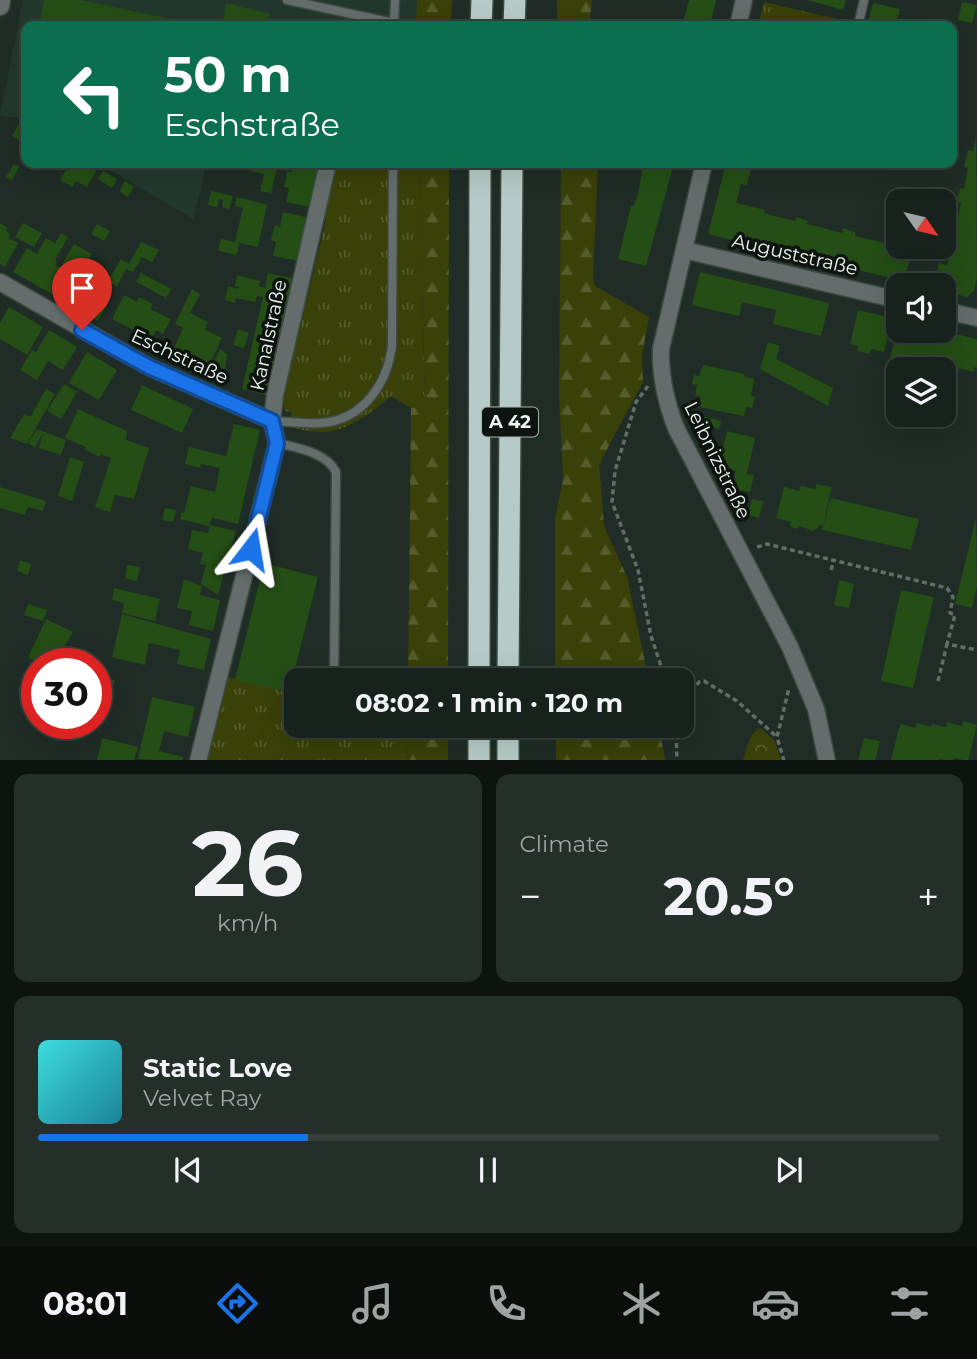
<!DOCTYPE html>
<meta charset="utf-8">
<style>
:root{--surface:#17221c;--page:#242f29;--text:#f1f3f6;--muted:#9ea4a3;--line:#363f3b;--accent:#1a73e8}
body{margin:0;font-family:Montserrat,sans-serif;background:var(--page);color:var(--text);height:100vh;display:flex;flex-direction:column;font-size:26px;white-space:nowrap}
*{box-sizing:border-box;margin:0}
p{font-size:23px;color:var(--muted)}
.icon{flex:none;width:38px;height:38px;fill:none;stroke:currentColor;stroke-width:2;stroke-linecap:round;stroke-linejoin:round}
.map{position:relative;height:760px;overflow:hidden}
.side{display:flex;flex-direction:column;gap:14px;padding:14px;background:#0d130f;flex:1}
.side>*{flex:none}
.guide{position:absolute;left:21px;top:21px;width:936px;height:147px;border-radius:14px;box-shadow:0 7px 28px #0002,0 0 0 2px var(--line);background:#0b6e4f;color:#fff;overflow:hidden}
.needle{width:46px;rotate:124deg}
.controls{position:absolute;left:886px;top:189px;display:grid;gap:14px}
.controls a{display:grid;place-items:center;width:70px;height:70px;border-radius:14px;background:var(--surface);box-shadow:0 7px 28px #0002,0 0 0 2px var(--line);font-size:35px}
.speed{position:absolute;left:21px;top:648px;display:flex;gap:14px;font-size:35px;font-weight:700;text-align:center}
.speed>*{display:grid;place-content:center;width:91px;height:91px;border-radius:50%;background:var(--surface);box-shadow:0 7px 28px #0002,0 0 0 2px var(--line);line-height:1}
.speed .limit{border:10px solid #d22;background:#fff;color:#111}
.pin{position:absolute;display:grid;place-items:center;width:60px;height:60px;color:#fff;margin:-72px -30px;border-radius:50% 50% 50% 0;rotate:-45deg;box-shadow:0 0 7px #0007}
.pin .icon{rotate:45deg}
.me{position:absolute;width:77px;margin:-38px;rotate:14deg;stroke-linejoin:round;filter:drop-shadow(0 0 5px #0008)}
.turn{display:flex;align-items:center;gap:24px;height:147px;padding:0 28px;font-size:32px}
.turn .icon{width:91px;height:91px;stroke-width:2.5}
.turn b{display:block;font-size:49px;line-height:60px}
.big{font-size:52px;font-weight:700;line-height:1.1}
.side .widget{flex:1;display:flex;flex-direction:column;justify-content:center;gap:10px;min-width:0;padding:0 24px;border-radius:14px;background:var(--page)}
.side .dial{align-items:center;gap:0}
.dial b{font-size:91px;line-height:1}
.song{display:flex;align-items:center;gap:21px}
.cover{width:84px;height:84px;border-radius:10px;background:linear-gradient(135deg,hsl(180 70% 55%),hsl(190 70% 35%))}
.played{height:7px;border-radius:4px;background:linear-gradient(90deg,var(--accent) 30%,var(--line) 30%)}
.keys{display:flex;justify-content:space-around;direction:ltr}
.heat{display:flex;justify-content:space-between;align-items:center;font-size:38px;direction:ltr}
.side .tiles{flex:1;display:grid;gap:14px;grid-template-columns:1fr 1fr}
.widget:last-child{grid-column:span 2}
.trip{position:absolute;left:284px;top:668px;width:410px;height:70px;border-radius:14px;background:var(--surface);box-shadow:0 7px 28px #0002,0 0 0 2px var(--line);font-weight:700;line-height:70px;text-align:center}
.tabs{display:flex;height:112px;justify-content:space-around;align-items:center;background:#090e0b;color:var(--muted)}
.tabs .icon{width:49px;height:49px}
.tabs .selected{color:var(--accent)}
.tabs b{font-size:32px;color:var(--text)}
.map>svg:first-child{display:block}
.built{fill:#23382d}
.grass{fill:url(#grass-tufts)}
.forest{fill:url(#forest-firs)}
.park{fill:url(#park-crowns)}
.building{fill:#244e15}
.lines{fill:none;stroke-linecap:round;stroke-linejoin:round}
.service-casing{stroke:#3c4942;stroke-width:11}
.minor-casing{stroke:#3c4942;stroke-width:19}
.tertiary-casing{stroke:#3c4942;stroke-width:21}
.motorway-casing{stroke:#3c4942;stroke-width:24}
.path{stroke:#616e67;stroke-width:3.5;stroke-dasharray:5 3.5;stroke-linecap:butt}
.service{stroke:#646d6b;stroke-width:8}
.minor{stroke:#646d6b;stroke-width:16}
.tertiary{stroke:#646d6b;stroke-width:18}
.motorway{stroke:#b6cbc7;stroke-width:21}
.route-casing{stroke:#114b97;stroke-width:18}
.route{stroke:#1a73e8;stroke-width:12}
.labels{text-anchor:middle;stroke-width:7;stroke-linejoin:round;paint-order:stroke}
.shield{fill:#0e1410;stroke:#aab2ad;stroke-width:2}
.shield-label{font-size:18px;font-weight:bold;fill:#edf6f0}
.street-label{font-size:19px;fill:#edf6f0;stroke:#0e1410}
</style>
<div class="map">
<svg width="977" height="761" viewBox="0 0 977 761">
<defs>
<pattern id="grass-tufts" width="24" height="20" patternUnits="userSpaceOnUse" patternTransform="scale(1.75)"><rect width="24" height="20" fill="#394008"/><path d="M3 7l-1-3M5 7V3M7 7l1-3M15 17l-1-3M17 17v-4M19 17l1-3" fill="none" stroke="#565c2c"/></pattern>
<pattern id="forest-firs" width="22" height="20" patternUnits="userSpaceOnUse" patternTransform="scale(1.75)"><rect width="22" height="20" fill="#394008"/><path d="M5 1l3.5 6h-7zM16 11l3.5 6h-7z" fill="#565c2c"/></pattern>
<pattern id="park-crowns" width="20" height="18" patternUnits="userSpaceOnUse" patternTransform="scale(1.75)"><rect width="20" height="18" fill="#394008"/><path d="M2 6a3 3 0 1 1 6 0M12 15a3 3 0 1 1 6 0" fill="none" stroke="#565c2c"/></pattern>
</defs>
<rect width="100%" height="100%" fill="#1f2d26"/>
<path class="built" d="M23 0H417L416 26H26V122L20 118 0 116Z
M97 163H207L193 219 100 164Z"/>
<path class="grass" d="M764 2 837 19 845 26H758Z
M334 163H419L425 406 411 408 391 396C371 412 349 432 322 432 311 432 299 429 288 427L292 413 285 411 282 402 326 220 324 217Z
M227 677 296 694V726H408L406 760 206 761Z"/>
<path class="forest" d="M417 0H452L451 26H416Z
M557 0H592L589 26H557Z
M419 163H449L448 681H408L411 408 425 406Z
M561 163H598L593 278 595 286 649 317 642 356 643 382 599 464 604 526 627 577 649 681H555V518L563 479 559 396Z
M408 726H448V760H406Z
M556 726H659L665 760H556Z"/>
<path class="park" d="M761 728 775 741 781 760H743C748 748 747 735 761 728Z"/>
<path class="building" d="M44 0H79L190 23 189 26H39Z
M689 0H716L710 26H682Z
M807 0H846L843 10Z
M962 2 977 5 972 23 958 20Z
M226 3 270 14 268 21 285 26H222Z
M873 3 900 9 896 26H867Z
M21 120 26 123V144L12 136Z
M976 137 977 277 974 291 967 297 943 291V285H934L939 263 947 265 961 203 956 202 960 188 964 189 968 168 964 167 968 150 973 151Z
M70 163H97L100 164 87 187 76 181 72 187 60 180Z
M253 163H278L271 193 260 191 264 174 250 171Z
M295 163 321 165 311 207 286 202 289 188 284 187 286 179 287 171 292 172Z
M644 163H674L646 266 618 259 631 206H634L638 193Z
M726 163H752L747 185 741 184 736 203 765 210 764 213 782 218 795 221 796 217 808 221 807 224 842 233 843 228 855 232V236L885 243 886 239 898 242V247L912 250 904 281 708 234Z
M14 164 19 167 12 180 6 177Z
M103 171 117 179 112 188 98 179Z
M125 181 134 187 128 197 119 191Z
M211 191 233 196 229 209 222 207 223 200 219 199 217 207 208 205Z
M237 197 267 205 258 247 239 243 237 255 218 251 221 239 235 242 243 208 235 206Z
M283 212 309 218 299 261 273 256 276 242 271 240 275 225 280 227Z
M0 223 8 228 6 231 10 234 8 238 18 243 5 267 0 264Z
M23 223 42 233 34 247 15 237Z
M97 224 110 231 104 241 91 234Z
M61 233 68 237 55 260 57 261 55 265 65 270 52 294 13 272 27 248 37 254 46 238 55 243Z
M141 242 159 250 152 262 142 257 133 272 126 269 117 287 108 281 121 259 129 264Z
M74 244 92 254 80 275 62 264Z
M700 272 829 303 821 336 773 324 776 310 758 306 742 302 739 316 692 305Z
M141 273 171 289 166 298 136 282Z
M268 273 295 279 268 395 242 389 263 297 257 296 255 302 236 298 235 303 225 300 228 286 238 289 239 287 235 286 237 275 260 281 259 286 265 288Z
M74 276 83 281 85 277 89 279 91 276 102 283 100 286 104 288 102 292 111 298 98 321 60 299Z
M192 289 200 294 190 313 208 322 205 330 222 338 209 365 174 348 183 328 175 324Z
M124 295 137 302 139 297 153 304 150 309 171 319 163 334 156 330 151 339 112 319Z
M9 307 43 327 27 355 0 339V323Z
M858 310 892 318 884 352 871 349 870 354 857 351 858 346 850 344Z
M238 329 249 333 244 348 233 345Z
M49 330 77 347 63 370 48 361 37 380 20 370 32 350 36 352Z
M897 331H943L977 339V367H975L973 372 959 368 956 378 943 375 945 366 929 362 927 369H918L924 361 905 356 904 361 890 358Z
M768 342 780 346 776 359 833 388 828 406 760 369Z
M220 349 227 354 225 372 212 366Z
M87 352 117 370 99 400 69 383Z
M703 365 744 374 745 377 754 379 751 396 755 397 752 408 746 407 744 416 699 407 701 397 695 396 697 385 692 384 694 375 699 376Z
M64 384 77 392 61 419 47 411Z
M142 385 193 409 182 433 131 410Z
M46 389 55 394 27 444 10 438 24 414 30 417Z
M78 409 127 431 126 440 149 448 134 499 115 495 110 512 95 507 111 458 101 454 100 457 85 450 86 447 65 438Z
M702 416 721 421 719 429 700 424Z
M234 424 260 430 238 524 212 518 209 526 180 519 182 512 184 513 191 486 215 492 220 468 201 464 200 468 185 464 189 447 226 456Z
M37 429 66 440 61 455 39 448 43 433 35 447 28 443Z
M727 431 755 438 747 474 754 475 750 492 732 489 736 471 718 467Z
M70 457 84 462 72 501 58 496Z
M816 484 832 487 823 526 819 525 818 528 813 531 800 526 795 529 790 526 791 522 776 518 784 487 799 491 801 486 815 489Z
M0 487 46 501 43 511 28 507 25 515 0 508Z
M831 498 919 519 911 550 822 530Z
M752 499 763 501 759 518 748 515Z
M165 508 176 510 173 522 162 520Z
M976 518 977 587 972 608 955 604Z
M210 525 236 531 218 595 201 584 206 565 200 564 203 553 188 549 192 530 208 533Z
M20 560 31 564 28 575 17 571Z
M264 563 318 577 294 673 308 676 307 681H296V694L235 680Z
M127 565 140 567 137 581 125 578Z
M184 579 202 586 200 595 220 600 213 631 189 625 192 611 177 608Z
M839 580 854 584 849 608 834 605Z
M114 588 160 599 155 621 122 613 124 603 112 600Z
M901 590 934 597 913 688 881 681Z
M28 604 47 610 43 621 24 615Z
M122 614 211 639 204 670 177 664 180 650 149 643 145 665 112 657Z
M46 619 73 632 58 657 67 659V663H37V710L32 711 19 705 25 693 18 689 33 660 28 658Z
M96 676 115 680 107 706 96 702Z
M152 697 195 707 188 737 164 731 159 751 183 757 182 761 138 759Z
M963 721 977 725 968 761 954 758 953 761 939 759 938 761H891L900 724 916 728 917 723 931 727 932 724 946 727 947 722 962 726Z
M102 738 138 747 134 760 97 761Z
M864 738 880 741 875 761H858Z"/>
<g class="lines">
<g class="service-casing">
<path id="service" d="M287 0 394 23
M394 26 395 0
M858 26 864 0
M272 421C288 422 305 424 321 423 363 420 387 384 392 346L393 163
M277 443C297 448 326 452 336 472L334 681"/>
</g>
<g class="minor-casing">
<path id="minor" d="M738 26 744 0
M704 163 661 349C660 377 666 402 676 428L790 647 816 709 827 761
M684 250 898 300
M0 282 149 367 272 421
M943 310 977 318
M198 761 277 443 272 421 275 395 328 163"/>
</g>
<g class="tertiary-casing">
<path id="tertiary" d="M0 6 1 0"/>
</g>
<g class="motorway-casing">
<path id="motorway" d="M481 26 482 0
M514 26 515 0
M479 681 480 163
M508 681 512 163
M479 726V761
M508 726V761"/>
</g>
<path class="path" d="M648 386 636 402 615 471 612 502 638 570 651 636 666 681
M757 547 767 544 947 588 953 597 950 613 955 615 947 644 977 650
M831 570 834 560
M938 681 947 644
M681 705 699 682 704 681 737 701 777 737
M676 726 677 761
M784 761 777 737 789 688"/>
<use href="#service" class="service"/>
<use href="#minor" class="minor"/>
<use href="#tertiary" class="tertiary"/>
<use href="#motorway" class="motorway"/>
</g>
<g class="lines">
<g class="route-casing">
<path id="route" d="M82 330 149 367 272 421 277 443 251 549"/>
</g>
<use href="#route" class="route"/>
</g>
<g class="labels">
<rect class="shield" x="482" y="407.5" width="56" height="29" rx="5"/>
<g class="shield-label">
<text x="510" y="428">A 42</text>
</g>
<g class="street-label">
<text transform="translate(795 254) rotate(13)" y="7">Auguststraße</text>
<text transform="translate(268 335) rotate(-78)" y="7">Kanalstraße</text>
<text transform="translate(180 356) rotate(25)" y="7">Eschstraße</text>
<text transform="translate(718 460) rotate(64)" y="7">Leibnizstraße</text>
</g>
</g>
</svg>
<div class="controls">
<a><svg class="needle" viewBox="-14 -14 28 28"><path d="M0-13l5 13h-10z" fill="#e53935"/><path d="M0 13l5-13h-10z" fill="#9ea4a3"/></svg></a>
<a><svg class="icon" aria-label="sound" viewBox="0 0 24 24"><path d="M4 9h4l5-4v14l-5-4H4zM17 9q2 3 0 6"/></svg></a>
<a><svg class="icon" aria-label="layers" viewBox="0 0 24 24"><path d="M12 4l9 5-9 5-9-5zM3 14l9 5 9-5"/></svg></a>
</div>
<div class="speed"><div class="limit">30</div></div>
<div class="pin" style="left:82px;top:330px;background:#d93025"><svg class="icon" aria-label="arrive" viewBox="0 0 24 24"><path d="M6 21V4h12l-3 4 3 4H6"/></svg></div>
<svg class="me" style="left:251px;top:549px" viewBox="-20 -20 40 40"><path d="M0-17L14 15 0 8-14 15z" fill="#1a73e8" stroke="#fff" stroke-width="4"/></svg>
<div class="trip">08:02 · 1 min · 120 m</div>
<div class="guide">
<div class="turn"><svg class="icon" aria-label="left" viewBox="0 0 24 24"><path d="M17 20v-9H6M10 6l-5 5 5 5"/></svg><div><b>50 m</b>Eschstraße</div></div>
</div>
</div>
<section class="side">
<div class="tiles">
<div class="widget dial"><b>26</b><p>km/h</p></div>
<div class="widget"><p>Climate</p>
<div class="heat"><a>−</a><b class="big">20.5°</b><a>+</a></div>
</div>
<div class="widget">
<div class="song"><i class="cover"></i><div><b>Static Love</b><p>Velvet Ray</p></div></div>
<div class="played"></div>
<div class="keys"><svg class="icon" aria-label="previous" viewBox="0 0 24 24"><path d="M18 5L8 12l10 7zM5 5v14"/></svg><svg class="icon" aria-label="pause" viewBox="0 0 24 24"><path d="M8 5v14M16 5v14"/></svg><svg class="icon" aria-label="next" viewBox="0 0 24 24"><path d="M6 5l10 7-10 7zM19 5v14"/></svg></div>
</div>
</div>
</section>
<nav class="tabs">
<b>08:01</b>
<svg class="icon selected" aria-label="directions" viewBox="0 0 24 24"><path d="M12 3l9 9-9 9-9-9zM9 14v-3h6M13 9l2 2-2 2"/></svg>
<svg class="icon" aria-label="music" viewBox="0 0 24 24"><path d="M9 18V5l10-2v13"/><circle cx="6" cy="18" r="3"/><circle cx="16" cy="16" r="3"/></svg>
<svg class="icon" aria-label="phone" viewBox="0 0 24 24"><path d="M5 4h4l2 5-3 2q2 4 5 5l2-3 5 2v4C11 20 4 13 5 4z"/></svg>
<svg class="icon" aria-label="climate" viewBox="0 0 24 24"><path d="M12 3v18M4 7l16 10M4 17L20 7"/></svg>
<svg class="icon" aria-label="car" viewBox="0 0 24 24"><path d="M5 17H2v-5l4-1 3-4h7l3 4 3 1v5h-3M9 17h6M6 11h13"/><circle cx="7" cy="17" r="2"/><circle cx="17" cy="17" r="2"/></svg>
<svg class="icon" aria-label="filters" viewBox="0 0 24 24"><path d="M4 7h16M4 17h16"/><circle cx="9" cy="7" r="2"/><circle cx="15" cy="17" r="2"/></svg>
</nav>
